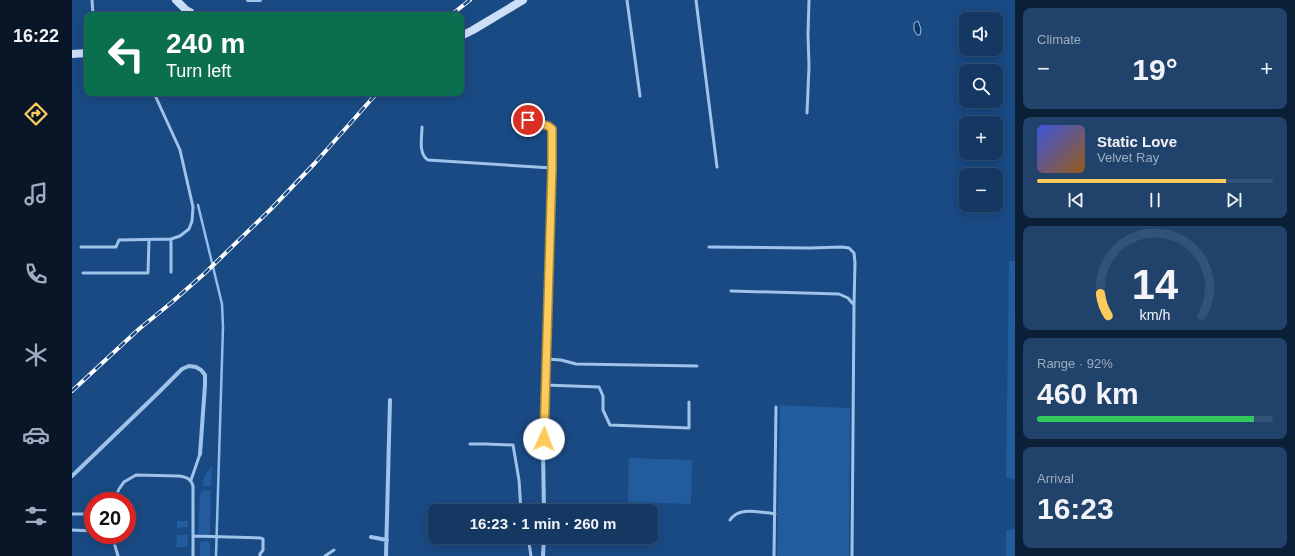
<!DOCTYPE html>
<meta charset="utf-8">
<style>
:root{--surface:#143862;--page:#21436b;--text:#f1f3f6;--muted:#9dacbe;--line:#335277;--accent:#fdcb5b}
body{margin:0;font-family:Arial,sans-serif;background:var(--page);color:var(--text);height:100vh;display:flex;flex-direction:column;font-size:15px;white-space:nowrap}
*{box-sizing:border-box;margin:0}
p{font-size:13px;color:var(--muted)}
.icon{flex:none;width:22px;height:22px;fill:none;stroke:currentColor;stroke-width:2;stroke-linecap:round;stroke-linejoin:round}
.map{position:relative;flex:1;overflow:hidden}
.details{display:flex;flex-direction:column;gap:8px;padding:8px;background:#0b1f36;width:280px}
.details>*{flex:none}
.hud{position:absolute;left:12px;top:12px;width:380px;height:84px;border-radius:8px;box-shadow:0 2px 10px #0003,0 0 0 1px var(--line);background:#0b6e4f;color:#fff;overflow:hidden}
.fabs{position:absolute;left:887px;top:12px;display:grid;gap:8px}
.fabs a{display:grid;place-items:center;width:44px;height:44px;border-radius:8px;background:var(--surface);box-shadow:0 2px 10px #0003,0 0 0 1px var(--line);font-size:20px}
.speed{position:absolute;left:12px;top:492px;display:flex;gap:8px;font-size:20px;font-weight:700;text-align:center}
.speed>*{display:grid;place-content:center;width:52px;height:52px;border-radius:50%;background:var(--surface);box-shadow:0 2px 10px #0003,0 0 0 1px var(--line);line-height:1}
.speed .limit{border:6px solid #d22;background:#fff;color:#111}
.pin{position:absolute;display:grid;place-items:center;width:34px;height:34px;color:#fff;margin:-17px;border:2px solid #fff;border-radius:50%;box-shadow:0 1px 4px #0007}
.me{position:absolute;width:44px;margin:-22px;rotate:2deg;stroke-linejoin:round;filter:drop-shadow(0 0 3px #0008)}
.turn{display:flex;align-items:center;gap:14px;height:84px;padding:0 16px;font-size:18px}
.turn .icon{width:52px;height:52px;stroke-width:2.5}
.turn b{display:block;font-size:28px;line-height:34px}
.big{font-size:30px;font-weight:700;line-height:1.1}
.details .card{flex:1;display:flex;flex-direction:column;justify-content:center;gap:6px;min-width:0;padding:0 14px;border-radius:8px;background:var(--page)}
.details .dial{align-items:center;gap:0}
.dial svg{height:104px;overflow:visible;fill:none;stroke:var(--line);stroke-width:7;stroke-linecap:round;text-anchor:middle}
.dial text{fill:var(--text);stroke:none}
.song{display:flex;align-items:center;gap:12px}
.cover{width:48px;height:48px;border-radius:6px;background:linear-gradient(135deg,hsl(230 70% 55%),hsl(30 70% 35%))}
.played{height:4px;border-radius:2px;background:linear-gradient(90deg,var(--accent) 80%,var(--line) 80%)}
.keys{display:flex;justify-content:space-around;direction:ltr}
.heat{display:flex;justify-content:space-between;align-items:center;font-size:22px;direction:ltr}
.charge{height:6px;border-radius:3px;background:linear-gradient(90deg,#34c759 92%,var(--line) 0)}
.trip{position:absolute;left:356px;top:504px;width:230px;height:40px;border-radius:8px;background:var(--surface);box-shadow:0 2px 10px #0003,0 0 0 1px var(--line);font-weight:700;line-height:40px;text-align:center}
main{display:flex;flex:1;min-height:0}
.menu{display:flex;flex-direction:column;width:72px;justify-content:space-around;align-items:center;background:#081627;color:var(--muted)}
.menu .icon{width:28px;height:28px}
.menu .current{color:var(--accent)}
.menu b{font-size:18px;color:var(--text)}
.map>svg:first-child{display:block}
.green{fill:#235c9c}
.water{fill:#113561;stroke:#92beed}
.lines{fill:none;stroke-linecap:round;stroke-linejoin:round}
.stream{stroke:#92beed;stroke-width:2.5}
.lane{stroke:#9fc3eb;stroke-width:3}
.street{stroke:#9fc3eb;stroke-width:4}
.secondary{stroke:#cbdff8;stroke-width:8}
.rail-casing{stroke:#fff;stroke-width:4}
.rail{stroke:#1a4a83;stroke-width:2.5;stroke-dasharray:8;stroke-linecap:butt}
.route-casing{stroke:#a4843b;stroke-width:10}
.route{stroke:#fdcb5b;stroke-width:7}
</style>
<main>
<nav class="menu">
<b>16:22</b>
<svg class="icon current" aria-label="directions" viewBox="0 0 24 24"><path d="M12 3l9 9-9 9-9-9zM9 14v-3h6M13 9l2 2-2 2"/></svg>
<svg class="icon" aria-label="music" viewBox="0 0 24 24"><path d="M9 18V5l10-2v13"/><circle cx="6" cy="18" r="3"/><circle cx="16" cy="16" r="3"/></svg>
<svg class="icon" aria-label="phone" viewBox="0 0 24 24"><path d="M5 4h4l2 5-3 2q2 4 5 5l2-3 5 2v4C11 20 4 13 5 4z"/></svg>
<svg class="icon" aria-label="climate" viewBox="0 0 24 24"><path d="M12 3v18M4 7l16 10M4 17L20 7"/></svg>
<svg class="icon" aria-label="car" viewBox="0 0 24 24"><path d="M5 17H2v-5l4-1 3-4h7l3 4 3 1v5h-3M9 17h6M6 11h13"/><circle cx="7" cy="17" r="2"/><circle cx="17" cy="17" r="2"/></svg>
<svg class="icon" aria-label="filters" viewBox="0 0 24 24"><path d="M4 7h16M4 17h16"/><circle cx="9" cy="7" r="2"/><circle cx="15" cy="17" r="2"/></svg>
</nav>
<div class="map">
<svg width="943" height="556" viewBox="0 0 943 556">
<rect width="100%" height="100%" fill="#1a4a83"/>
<path class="green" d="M937 261H943V479L934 478Z
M708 405 778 408 777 556H705Z
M557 458 620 460 619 504 556 502Z
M140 466 139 486H132L130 485 133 475Z
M131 490 139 491 138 535H128L126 533 128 493Z
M105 521H116V527L105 528Z
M943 529V556H934V530Z
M105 535H116L115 547H104Z
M130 541 138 542V556H128V543Z"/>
<path class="water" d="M846 21 849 29 848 35H845L842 30V23Z"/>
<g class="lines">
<path class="stream" d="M126 205 150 304 151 327 144 556"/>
<path class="lane" d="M20 0 21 15
M555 0 568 96
M624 0 645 167
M82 93 108 150 121 207 120 221 117 229 108 236 99 239V272
M735 113 737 67 736 34 737 0
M456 119 476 126 480 129V168L471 452
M350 127C350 137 346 154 356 160L480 168
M9 247H44L47 240 99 239
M637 247 738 248 770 247 777 248 782 253 783 263 782 305
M11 273H76L77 240
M659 291 767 294 776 298 782 305 780 556
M474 359 489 360 504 364 625 366
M473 385 527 387 531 396V410L538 425 617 428V402
M398 444H413L441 445 447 480 449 511
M119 480 128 454
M42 501 47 489 52 482 64 475 107 476C115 477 119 479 121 486V556
M0 514H21
M658 520C667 507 684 512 698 513L703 514
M0 530 21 531
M39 535 41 539 46 556
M121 536 189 538 191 539V550L188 554V556
M456 537 459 556
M253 556 262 550
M702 556 704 407"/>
<path class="street" d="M176 0H188
M471 452 472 511
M0 476 85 394 110 369 117 366 124 367 129 370 133 375V385L128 454
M299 537 315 540
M314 556 318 400
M471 556 472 537"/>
<path class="secondary" d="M104 0 114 10 118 12 120 15
M389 36 401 30 451 0
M0 54 15 53"/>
<g class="rail-casing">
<path id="rail" d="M379 15 398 0
M0 391 67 329 99 303 133 273 199 209 243 163 305 93"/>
</g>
<use href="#rail" class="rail"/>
</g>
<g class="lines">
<g class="route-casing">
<path id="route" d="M456 120 476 126 480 129V168L472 439"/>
</g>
<use href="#route" class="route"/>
</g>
</svg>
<div class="fabs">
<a><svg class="icon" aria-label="sound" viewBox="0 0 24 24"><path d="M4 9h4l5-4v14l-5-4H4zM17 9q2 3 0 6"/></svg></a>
<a><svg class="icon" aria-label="search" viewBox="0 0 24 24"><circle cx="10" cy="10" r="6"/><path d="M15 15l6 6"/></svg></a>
<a>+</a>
<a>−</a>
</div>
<div class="speed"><div class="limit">20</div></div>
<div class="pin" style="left:456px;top:120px;background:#d93025"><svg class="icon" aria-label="arrive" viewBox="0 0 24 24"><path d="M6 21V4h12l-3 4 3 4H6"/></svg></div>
<svg class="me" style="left:472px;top:439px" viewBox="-20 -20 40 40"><circle r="19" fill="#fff"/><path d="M0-13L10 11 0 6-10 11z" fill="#fdcb5b"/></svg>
<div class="trip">16:23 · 1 min · 260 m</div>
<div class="hud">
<div class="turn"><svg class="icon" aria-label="left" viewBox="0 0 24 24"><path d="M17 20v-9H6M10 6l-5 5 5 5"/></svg><div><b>240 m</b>Turn left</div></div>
</div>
</div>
<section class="details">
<div class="card"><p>Climate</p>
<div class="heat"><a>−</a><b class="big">19°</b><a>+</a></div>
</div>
<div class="card">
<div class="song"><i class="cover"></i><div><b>Static Love</b><p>Velvet Ray</p></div></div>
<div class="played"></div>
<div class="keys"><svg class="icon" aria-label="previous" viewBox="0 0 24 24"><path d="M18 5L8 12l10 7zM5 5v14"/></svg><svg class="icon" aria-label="pause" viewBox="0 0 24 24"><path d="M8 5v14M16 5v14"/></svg><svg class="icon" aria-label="next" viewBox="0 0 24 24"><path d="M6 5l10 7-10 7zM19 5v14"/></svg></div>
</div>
<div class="card dial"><svg viewBox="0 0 100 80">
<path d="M14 69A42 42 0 1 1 86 69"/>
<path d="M14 69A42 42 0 0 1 8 52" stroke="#fdcb5b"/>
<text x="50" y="56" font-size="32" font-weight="700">14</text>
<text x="50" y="72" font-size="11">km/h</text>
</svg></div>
<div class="card"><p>Range · 92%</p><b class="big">460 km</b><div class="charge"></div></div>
<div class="card"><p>Arrival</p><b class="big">16:23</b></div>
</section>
</main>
